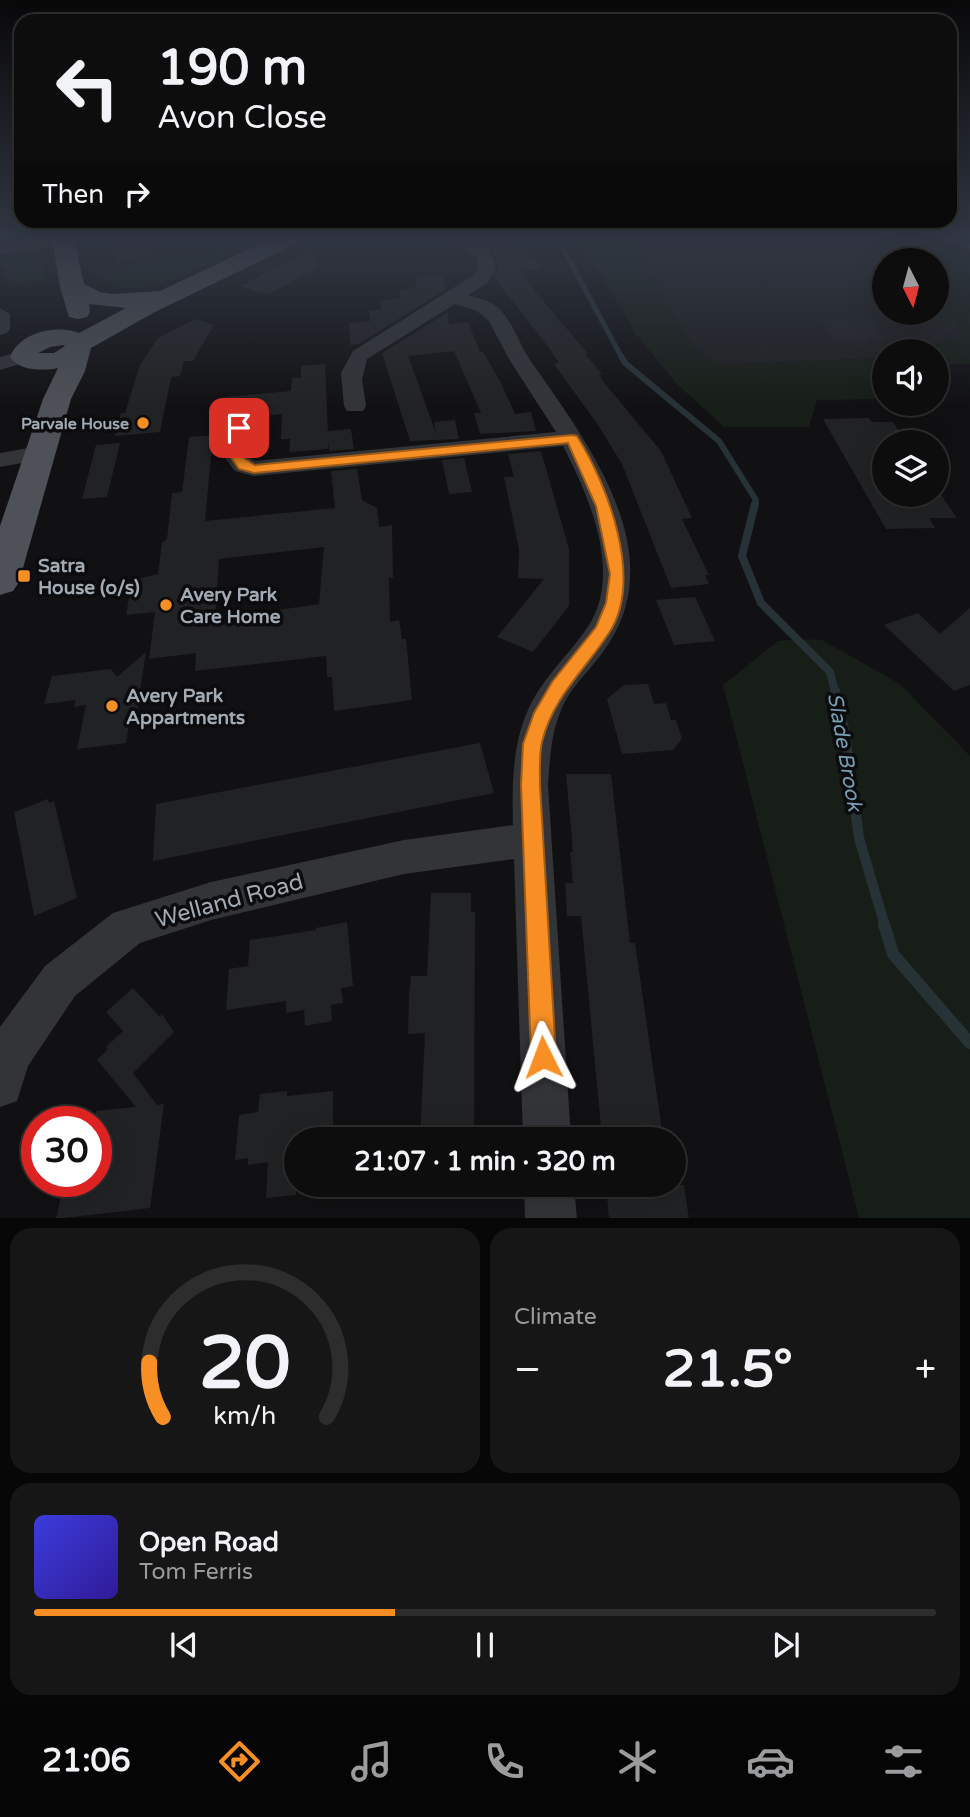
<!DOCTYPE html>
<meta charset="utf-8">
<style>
:root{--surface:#0d0d0e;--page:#161617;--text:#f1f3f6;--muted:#9a9c9e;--line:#2d2d2e;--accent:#f88f24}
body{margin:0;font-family:"Varela Round",sans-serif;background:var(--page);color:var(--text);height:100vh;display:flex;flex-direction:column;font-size:26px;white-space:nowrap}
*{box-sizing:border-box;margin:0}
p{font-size:23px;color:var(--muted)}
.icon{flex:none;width:38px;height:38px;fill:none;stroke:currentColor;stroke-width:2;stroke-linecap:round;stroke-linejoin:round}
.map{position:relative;height:1218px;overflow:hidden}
.side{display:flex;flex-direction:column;gap:10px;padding:10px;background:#070708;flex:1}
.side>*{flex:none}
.guide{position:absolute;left:14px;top:14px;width:943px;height:214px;border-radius:21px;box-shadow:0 7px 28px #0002,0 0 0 2px var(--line);background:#0d0d0e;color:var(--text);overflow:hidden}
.needle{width:46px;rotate:174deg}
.tools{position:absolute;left:872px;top:248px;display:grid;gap:14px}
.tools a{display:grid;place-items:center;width:77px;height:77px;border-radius:50%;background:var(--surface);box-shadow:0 7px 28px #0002,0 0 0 2px var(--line);font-size:35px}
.speed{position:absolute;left:21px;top:1106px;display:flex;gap:14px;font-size:35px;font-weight:700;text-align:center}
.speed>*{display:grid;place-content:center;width:91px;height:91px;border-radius:50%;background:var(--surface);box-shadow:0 7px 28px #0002,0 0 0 2px var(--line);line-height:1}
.speed .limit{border:10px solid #d22;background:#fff;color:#111}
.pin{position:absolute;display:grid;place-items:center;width:60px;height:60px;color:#fff;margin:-30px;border-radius:14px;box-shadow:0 4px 10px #0006}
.me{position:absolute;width:77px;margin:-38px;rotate:357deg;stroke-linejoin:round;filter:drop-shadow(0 0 5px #0008)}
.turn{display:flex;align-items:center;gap:24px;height:147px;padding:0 28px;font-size:32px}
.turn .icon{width:91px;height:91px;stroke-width:2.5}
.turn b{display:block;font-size:49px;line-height:60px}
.then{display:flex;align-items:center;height:66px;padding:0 28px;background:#0003;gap:14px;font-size:26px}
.big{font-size:52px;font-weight:700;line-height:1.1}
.side .card{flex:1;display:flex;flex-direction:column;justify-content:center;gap:10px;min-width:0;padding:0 24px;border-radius:21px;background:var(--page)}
.side .dial{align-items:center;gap:0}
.dial svg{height:182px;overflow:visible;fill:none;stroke:var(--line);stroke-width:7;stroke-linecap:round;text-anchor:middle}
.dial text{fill:var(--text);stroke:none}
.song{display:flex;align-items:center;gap:21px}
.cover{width:84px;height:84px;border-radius:10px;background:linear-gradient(135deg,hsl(240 70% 55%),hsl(250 70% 35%))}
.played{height:7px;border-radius:4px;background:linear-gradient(90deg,var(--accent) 40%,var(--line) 40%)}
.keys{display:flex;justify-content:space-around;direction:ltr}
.heat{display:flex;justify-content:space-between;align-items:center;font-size:38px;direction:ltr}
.side .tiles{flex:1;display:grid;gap:10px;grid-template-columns:1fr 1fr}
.card:last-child{grid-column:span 2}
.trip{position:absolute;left:284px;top:1127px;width:402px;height:70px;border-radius:35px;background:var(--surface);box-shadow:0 7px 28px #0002,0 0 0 2px var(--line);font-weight:700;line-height:70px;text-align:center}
.menu{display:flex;height:112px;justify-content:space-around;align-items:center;background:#050506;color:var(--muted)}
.menu .icon{width:49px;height:49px}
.menu .on{color:var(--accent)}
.menu b{font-size:32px;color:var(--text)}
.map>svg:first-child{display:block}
.built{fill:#1d1e20}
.green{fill:#171e17}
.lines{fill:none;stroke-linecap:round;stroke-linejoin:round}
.stream-far4{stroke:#273237;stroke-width:5}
.stream-far3{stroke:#273237;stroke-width:6}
.stream-far2{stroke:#273237;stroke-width:8}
.stream-far1{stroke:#273237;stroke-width:10}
.stream{stroke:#273237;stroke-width:12}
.building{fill:#212224;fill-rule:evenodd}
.minor{fill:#323438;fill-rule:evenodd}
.major{fill:#4e5157;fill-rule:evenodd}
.rail-casing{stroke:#45484d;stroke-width:5}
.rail{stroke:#0c0c0e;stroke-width:3.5;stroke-dasharray:10;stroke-linecap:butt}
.route{fill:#f88f24;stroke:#a15d17;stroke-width:2}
.poi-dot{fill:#f88f24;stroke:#0c0c0e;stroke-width:2.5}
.labels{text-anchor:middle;stroke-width:7;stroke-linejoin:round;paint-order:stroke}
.far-poi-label{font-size:16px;font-weight:bold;fill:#a2aab4;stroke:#0c0c0e;text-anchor:end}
.poi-label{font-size:19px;font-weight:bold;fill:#a2aab4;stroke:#0c0c0e;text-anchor:start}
.water-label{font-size:21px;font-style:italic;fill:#779fb1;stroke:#0c0c0e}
.near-street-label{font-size:23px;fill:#a2aab4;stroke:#0c0c0e}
</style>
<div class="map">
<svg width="970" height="1219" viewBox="0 0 970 1219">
<rect width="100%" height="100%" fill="#111113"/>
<path class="built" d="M632 239H880L903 261H884V313H936V293L948 304 961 338 911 352H884V358L718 365 693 347 657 289Z"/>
<path class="green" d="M575 239H632L657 289 693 347 718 365 884 358V399L817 400 809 427H724L677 384 635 333 602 276Z
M880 239H942L970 260V364L936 365V352H911L961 338 948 304 936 293V261H903Z
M224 248 229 255C198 269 120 313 98 270Z
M39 251 46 280 8 286 2 257Z
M802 639 822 640 900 684 970 756V1218H859L723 685 778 641Z"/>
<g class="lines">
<path class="stream-far4" d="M558 239 622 358"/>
<path class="stream-far3" d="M621 356 625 363 719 441 756 500 754 506"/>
<path class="stream-far2" d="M755 504 742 556 761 603 830 672 835 692"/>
<path class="stream-far1" d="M835 691 845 734 859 838 885 926"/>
<path class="stream" d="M884 924 893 954 970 1043"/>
</g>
<path class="building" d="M122 239H144L153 256 118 262 108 241Z
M525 248 541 269 522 271 527 278H524L588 354H585L602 374H599L602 380 661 451 692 518 682 519 709 575H705L709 584 671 588 622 464 598 425 554 364 559 363 549 348 494 277 499 268 493 251Z
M310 251 318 267 267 295 240 286Z
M443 276 445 290 359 344 350 345 349 323 370 321 369 310H381L380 301 400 298 399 291 416 287 417 277Z
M448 312 449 324 468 322 480 352H483L500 381 515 414 531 412 536 431 480 434 474 413H481L454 351 408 356 436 433 434 422 455 420 459 439 410 441 382 353Z
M819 318H869L886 340 834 341Z
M196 319 214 325 193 361H184L180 376 171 377 160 432 115 436 121 413H125L140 365 158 338Z
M325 364 328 431 351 429 354 449 329 451 328 442V449L290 452V439H281L282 414 224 420 225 397 291 391 292 378H301V366Z
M869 418 872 422H893L907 443H884V495H941L957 518H929L935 528 886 529 823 419Z
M213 435 205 521 335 508 331 471 357 469 362 500 377 508 379 527 392 525 393 578H389L390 622 399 620 402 639H406L412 700 334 711 332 677H327L326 656 195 671 196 653 149 659 155 612 126 615 132 580 158 574 162 543 167 539 172 493 182 492 189 437ZM324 547 319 604 215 619 219 559Z
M120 443 107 497 82 499 96 445Z
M541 451 569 549V606L533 652 497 637 544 579 518 578 519 549 504 477H514L508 454Z
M464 458 472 492 449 494 442 460Z
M695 597 715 641 674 645 656 600Z
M970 608V685L954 691 884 625 918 613 940 634Z
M146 652 137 711H131L126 743 77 749 86 705 74 707 76 700 44 704 52 676 111 669 117 677Z
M648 684 654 704 666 703 671 720H676L682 739 673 750 622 754 607 699 624 685Z
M480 743 494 793 153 861 156 804Z
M566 774H611L630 943H635L663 1137H602L581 916H567L565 883H573L570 852H573Z
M48 799 49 803 54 801 77 898 34 916 14 812Z
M431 893H471V912H475L474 1139H420L425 1033 408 1034 409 996 411 976H427Z
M347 922 353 986 341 988 343 1003 331 1005 332 1021 305 1026 304 1010 286 1013V1001L226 1010 229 969 248 966 250 940 316 930V928Z
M133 988 160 1017 162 1014 174 1032 133 1073 157 1105 164 1104 150 1208 56 1219 64 1181H96V1111L136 1107 97 1060 108 1049 106 1047 123 1031 106 1012Z
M287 1091V1096L333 1091V1129L307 1133V1139H296V1195L266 1198 268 1162 248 1165V1158L235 1160 239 1115 258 1112 260 1094Z
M606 1185H684L689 1219H609Z"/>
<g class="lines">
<path class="minor" d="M39 239 71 240 63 245 0 255V245Z
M457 239H475L491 253 496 269 487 283 468 295C478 298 489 300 497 307 510 318 517 337 525 352 532 364 541 375 549 387 598 458 665 557 609 643 598 661 582 676 570 693 552 720 550 754 548 785L571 1139H523L514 859 404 874 211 920 140 943 75 996 28 1066 17 1101 0 1107V1027L45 966 113 913 211 882 404 840 513 825C512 786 512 746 528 710 542 678 568 656 587 628 624 575 589 496 563 446L254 476 235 471 225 458 227 428 231 423H247L251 428 249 457 255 461 556 432 509 359 489 321 477 311 455 304 367 359 362 379 366 406 363 411H347L344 406 341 373 353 351 474 275 478 269 477 259Z
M0 308 10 314V329L7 333 0 335Z
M23 351 30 353 33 357 30 361 0 370V357Z
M40 446 49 448 52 453 49 458 0 467V453Z
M524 1185H574L577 1219H525Z"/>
<path class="major" d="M52 239H74L84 284 100 292 112 294 160 291 270 239H298L295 244 153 313 91 348 85 371 71 399 19 582 13 591 0 595V526L43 399 58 368C43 371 19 371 10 357 19 333 55 324 79 333L126 308 89 304 90 312 87 317 78 319 69 317 60 287ZM63 345 65 346 54 353H38L50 347Z"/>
<g class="rail-casing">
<path id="rail" d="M960 239 970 246"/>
</g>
<use href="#rail" class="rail"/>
</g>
<linearGradient id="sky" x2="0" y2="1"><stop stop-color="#09090a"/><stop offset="0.58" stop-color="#323844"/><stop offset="1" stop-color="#323844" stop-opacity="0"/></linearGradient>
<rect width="970" height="409" fill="url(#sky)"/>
<path class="route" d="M239 425 245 428 244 458 255 465 572 435 577 436C608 485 644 580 609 633 585 670 553 697 542 742 539 755 540 771 540 785L556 1057 552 1066 543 1069 535 1066 531 1057 521 785 523 744 534 713 552 682 596 627 606 603 610 574 596 506 568 443 254 473 239 469 231 458 232 428Z"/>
<g class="poi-dot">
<circle cx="143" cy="423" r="7"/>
<rect x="17" y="569" width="14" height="14" rx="3.5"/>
<circle cx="166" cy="605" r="7"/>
<circle cx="112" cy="706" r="7"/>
</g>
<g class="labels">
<g class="far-poi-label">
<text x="129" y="429">Parvale House</text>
</g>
<g class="poi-label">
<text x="38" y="572">Satra<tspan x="38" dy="22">House (o/s)</tspan></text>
<text x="180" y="601">Avery Park<tspan x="180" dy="22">Care Home</tspan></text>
<text x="126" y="702">Avery Park<tspan x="126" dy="22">Appartments</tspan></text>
</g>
<g class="water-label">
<text transform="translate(845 752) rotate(80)" y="7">Slade Brook</text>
</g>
<g class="near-street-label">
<text transform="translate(229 900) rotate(-15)" y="8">Welland Road</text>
</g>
</g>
</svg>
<div class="tools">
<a><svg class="needle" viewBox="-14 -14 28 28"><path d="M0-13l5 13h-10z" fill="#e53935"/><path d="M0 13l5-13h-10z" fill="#9a9c9e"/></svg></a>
<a><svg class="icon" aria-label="sound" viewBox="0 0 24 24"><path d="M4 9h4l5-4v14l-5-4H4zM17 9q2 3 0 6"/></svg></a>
<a><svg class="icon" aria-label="layers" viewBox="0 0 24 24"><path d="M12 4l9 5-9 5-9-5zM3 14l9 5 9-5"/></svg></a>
</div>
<div class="speed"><div class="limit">30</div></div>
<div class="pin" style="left:239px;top:428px;background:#d93025"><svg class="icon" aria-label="arrive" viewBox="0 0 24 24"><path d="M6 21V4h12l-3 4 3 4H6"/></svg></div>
<svg class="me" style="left:543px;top:1057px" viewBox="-20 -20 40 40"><path d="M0-17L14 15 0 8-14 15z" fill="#f88f24" stroke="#fff" stroke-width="4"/></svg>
<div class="trip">21:07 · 1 min · 320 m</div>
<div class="guide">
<div class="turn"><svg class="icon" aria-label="left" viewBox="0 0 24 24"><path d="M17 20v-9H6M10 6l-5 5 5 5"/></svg><div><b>190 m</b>Avon Close</div></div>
<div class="then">Then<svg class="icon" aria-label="right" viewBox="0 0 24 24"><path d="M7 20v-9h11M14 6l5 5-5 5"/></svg></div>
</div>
</div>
<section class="side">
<div class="tiles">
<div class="card dial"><svg viewBox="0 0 100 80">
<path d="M14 69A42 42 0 1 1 86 69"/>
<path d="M14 69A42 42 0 0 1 8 45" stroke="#f88f24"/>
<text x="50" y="56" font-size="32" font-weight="700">20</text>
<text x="50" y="72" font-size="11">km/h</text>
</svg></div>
<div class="card"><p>Climate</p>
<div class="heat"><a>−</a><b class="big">21.5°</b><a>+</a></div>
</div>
<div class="card">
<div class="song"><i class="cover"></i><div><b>Open Road</b><p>Tom Ferris</p></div></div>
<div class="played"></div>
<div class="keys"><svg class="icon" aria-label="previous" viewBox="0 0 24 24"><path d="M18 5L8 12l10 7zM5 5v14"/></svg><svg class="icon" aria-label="pause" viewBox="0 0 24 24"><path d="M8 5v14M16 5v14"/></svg><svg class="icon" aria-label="next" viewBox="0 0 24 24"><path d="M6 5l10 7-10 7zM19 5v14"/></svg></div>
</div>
</div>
</section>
<nav class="menu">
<b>21:06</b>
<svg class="icon on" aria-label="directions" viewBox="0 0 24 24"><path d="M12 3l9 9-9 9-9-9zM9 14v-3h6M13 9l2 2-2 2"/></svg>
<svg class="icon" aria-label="music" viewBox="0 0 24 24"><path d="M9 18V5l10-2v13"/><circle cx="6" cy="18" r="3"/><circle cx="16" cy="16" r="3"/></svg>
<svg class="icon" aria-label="phone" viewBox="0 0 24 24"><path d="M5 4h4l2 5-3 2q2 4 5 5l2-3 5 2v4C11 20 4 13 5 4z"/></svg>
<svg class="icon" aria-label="climate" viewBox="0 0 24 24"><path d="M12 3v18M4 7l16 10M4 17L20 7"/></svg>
<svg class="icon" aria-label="car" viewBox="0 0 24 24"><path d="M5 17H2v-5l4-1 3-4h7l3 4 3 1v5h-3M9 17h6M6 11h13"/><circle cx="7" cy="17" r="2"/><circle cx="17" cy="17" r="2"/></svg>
<svg class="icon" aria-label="filters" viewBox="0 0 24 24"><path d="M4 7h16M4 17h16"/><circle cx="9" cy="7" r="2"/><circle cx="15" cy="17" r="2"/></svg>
</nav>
